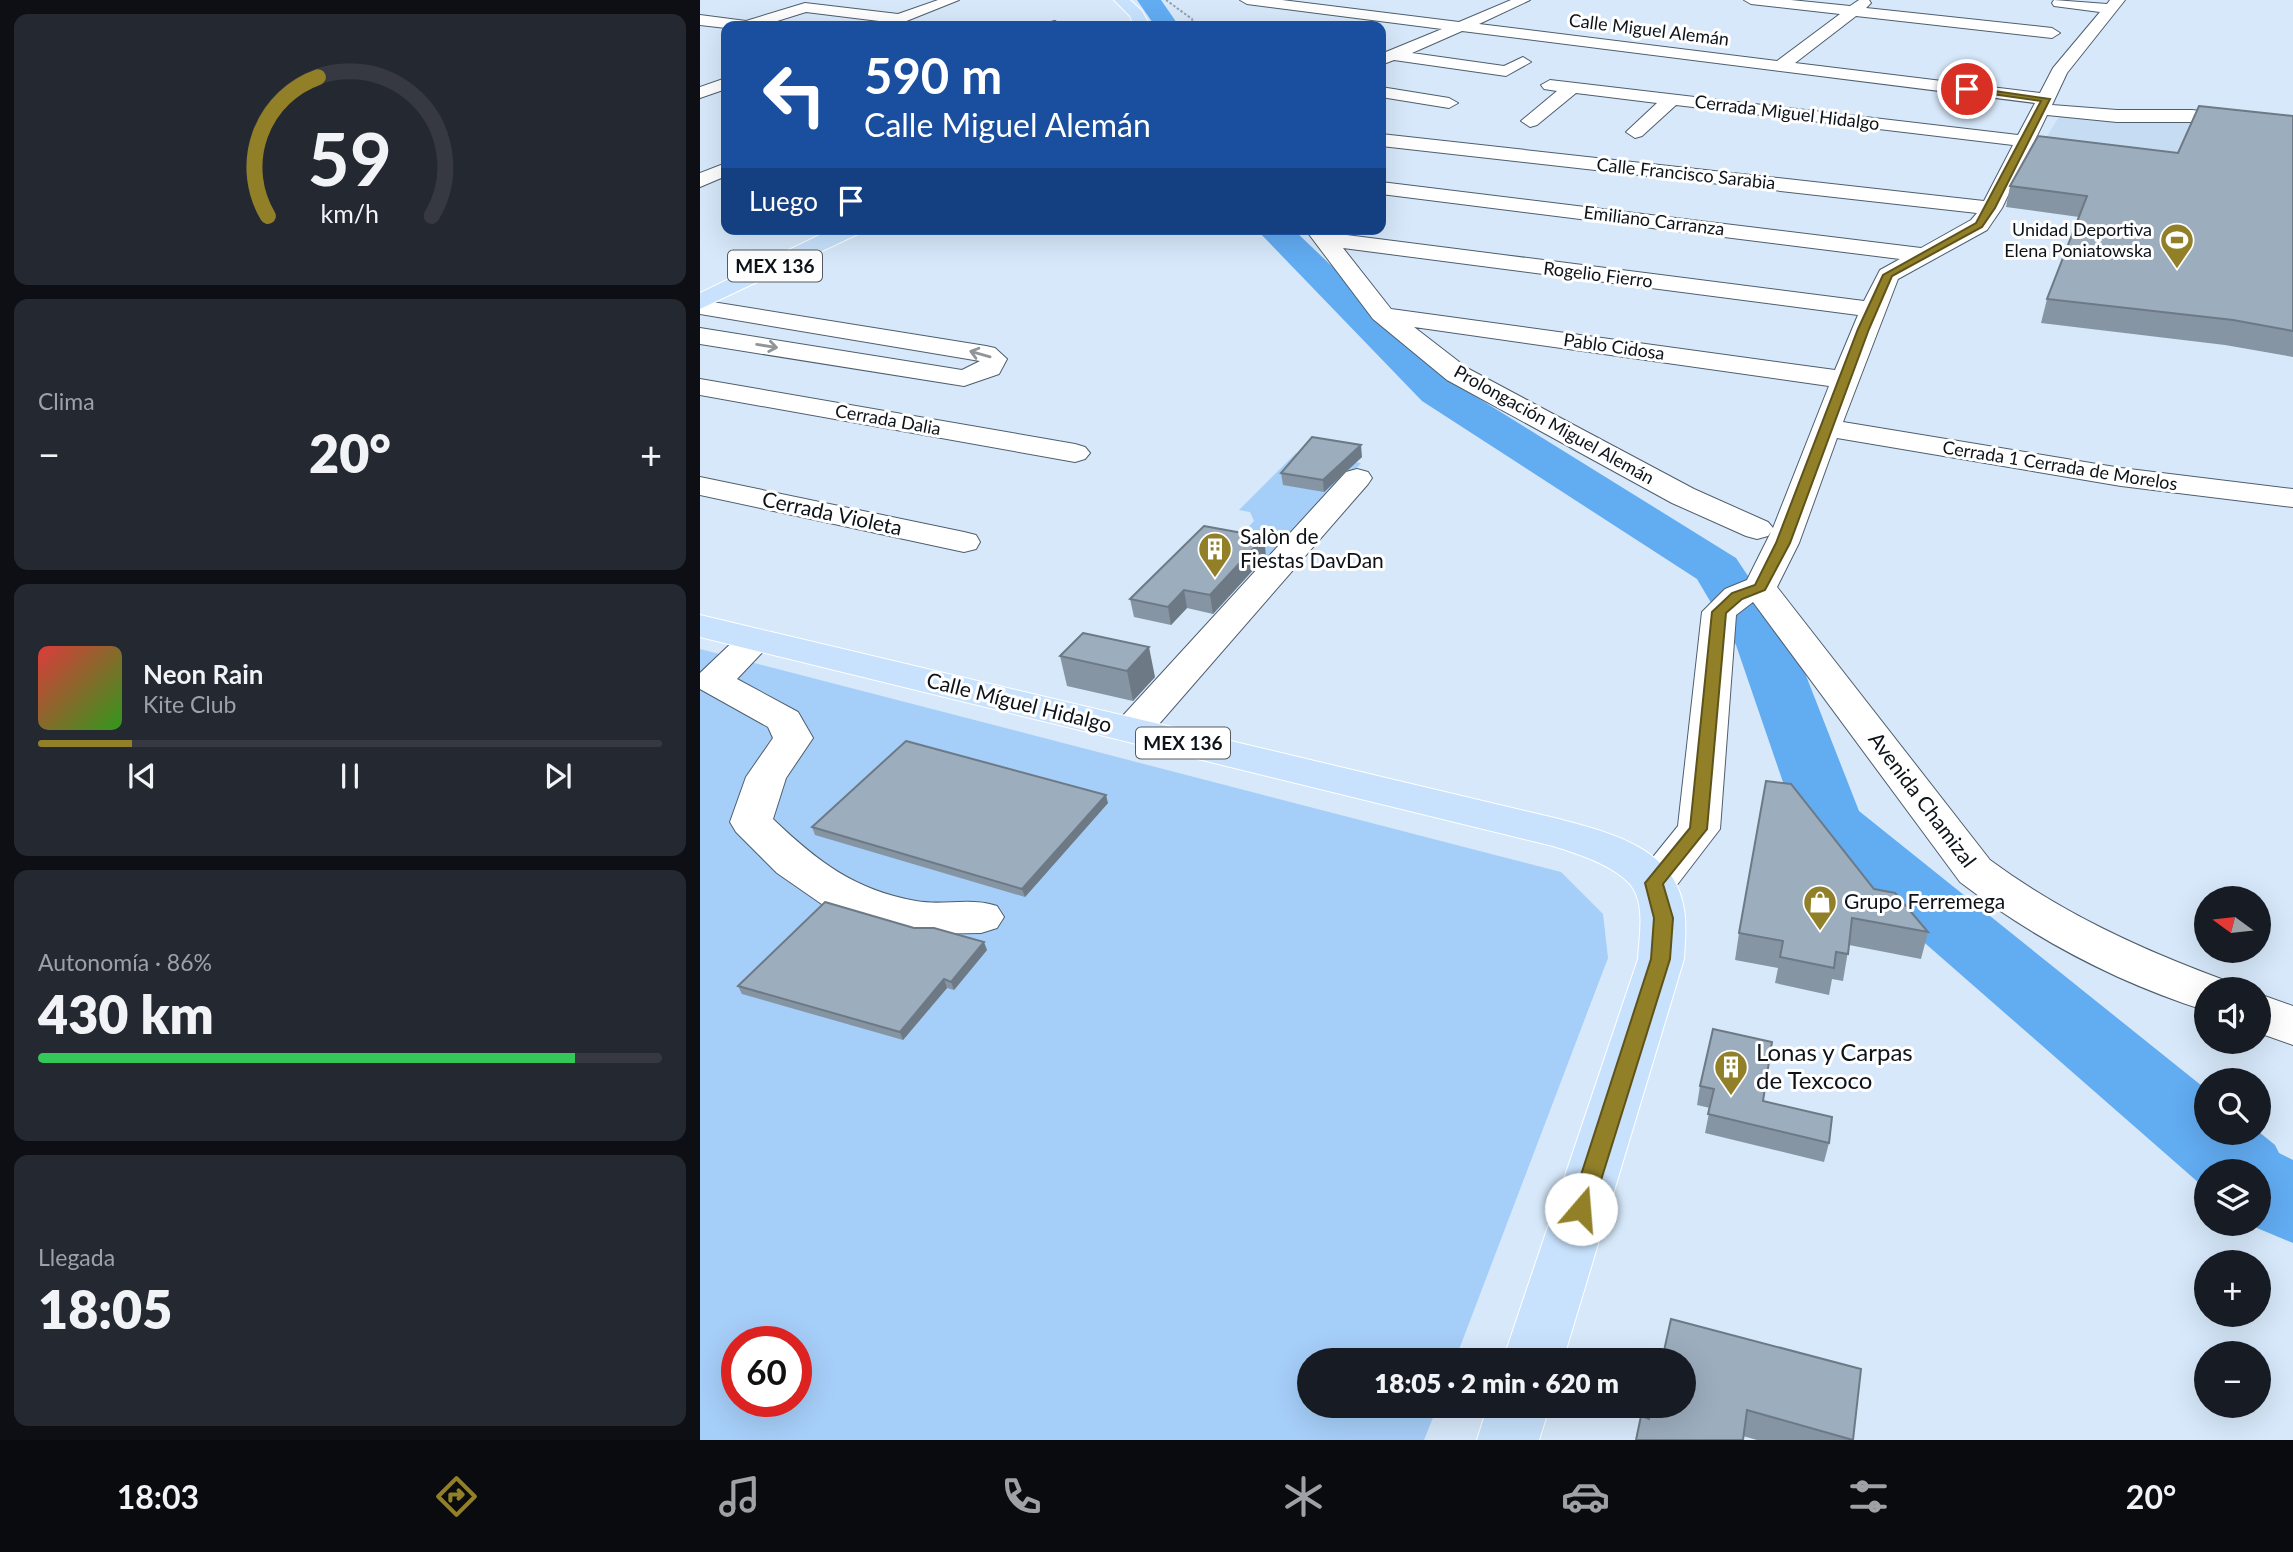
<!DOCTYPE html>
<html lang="es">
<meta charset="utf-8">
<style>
:root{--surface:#171b24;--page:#242831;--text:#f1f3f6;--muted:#9ea1a6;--line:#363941;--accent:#918028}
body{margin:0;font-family:Lato,sans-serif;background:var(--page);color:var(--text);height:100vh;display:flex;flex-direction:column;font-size:26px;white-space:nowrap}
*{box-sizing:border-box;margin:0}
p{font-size:23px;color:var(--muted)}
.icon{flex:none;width:38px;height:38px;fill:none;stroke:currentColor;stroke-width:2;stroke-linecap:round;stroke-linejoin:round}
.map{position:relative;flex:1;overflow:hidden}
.sheet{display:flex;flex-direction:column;gap:14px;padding:14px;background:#0d0f14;width:700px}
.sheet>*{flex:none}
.top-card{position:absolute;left:21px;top:21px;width:665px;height:214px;border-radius:14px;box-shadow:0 7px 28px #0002;background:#1a4fa0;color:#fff;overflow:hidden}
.needle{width:46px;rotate:285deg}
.buttons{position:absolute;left:1494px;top:886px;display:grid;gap:14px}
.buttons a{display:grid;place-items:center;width:77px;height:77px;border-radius:50%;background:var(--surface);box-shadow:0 7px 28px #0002;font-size:35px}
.speed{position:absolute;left:21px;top:1326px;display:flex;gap:14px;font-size:35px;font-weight:700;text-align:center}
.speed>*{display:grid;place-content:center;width:91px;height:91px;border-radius:50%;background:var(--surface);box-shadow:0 7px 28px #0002;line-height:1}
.speed .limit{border:10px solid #d22;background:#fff;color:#111}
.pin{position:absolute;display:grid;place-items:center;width:60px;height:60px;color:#fff;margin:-30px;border:4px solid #fff;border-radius:50%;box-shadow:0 2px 7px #0007}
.me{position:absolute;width:77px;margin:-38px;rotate:18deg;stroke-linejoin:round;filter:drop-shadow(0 0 5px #0008)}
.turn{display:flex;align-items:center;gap:24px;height:147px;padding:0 28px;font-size:32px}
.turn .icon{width:91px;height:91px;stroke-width:2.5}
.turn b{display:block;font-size:49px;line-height:60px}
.then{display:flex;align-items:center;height:66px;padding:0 28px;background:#0003;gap:14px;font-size:26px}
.big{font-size:52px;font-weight:800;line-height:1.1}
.sheet .widget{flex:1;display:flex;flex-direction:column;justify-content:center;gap:10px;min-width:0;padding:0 24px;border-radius:14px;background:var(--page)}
.sheet .dial{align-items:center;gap:0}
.dial svg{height:182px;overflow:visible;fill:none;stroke:var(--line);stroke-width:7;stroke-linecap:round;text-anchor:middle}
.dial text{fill:var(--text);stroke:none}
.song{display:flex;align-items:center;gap:21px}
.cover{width:84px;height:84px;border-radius:10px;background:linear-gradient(135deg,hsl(0 70% 55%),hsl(110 70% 35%))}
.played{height:7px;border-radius:4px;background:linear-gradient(90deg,var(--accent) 15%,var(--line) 15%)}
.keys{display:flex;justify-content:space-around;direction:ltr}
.heat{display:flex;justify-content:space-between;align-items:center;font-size:38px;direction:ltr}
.charge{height:10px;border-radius:5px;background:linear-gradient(90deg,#34c759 86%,var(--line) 0)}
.trip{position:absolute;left:597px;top:1348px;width:399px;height:70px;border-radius:35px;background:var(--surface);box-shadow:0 7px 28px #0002;font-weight:800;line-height:70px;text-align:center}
.dock{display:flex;height:112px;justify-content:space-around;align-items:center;background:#090b0e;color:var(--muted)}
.dock .icon{width:49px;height:49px}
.dock .current{color:var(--accent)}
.dock b{font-size:32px;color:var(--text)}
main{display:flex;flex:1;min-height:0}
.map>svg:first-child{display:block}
.built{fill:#c5dcf3}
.green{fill:#a5cef8;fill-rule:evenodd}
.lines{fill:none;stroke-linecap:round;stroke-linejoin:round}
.river{fill:#62acf2;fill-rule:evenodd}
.minor-casing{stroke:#4f5e6d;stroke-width:2}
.major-casing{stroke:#fff;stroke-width:2}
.path{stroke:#92a0ae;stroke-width:2;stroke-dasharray:2.5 2;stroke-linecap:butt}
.minor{fill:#fff;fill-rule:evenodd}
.major{fill:#c8e2fd;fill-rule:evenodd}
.wall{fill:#8695a3}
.shaded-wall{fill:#6d7985}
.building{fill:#9cadbe;stroke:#6d7985;stroke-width:2}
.oneway{stroke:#929598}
.route{fill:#918028;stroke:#5e531a;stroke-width:2}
.labels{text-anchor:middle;stroke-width:6;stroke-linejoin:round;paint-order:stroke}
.far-street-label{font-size:18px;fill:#0d1319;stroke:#fff}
.far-poi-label{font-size:18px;fill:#0d1319;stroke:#fff;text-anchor:end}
.shield{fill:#fff;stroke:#565a5e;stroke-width:2}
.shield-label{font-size:19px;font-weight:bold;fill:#0d1319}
.street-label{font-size:21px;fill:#0d1319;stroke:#fff}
.poi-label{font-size:21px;fill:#0d1319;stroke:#fff;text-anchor:start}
.near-poi-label{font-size:24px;fill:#0d1319;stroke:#fff;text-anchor:start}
</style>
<main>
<section class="sheet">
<div class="widget dial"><svg viewBox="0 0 100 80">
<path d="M14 69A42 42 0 1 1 86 69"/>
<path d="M14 69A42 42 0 0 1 36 8" stroke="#918028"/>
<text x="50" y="56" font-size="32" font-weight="700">59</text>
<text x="50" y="72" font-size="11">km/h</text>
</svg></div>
<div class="widget"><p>Clima</p>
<div class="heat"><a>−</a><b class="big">20°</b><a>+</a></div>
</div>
<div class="widget">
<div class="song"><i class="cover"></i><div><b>Neon Rain</b><p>Kite Club</p></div></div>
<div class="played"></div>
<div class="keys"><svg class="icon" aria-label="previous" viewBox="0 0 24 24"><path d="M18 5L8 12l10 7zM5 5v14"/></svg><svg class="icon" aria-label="pause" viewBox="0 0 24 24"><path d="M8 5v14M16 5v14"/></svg><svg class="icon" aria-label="next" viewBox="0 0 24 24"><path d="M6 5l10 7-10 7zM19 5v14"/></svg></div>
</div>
<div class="widget"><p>Autonomía · 86%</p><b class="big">430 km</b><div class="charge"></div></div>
<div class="widget"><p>Llegada</p><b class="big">18:05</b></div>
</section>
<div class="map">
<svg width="1593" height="1440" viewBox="0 0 1593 1440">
<rect width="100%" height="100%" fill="#d6e8fa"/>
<path class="built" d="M1361 114 1496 121 1472 174 1334 156Z"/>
<path class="green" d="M596 453 661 463 577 558 528 548 554 521 550 512 539 510Z
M0 649 861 872 903 914 908 958 755 1360H609V1405H738L724 1440H0ZM37 1342H96V1402H37Z"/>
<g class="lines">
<path class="river" d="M437 0H461L479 26H455Z
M556 229H593L754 383 1036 558 1094 645 1159 811 1507 1090V1132H1559L1575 1145 1579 1153 1593 1160V1243L1545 1223H1559V1171H1507V1190L1106 839 1097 823 1036 645 997 579 722 401Z"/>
<g class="minor-casing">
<path id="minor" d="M238 0H259L194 26H172L179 21 106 12 61 26 26 28 0 25V15L46 21 105 3 198 14Z
M540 0H582L759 22 811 0H830L779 24 1077 61 1140 14 1051 4 1044 0H1091L1150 6 1159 0H1169L1171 3 1166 8 1352 28 1360 33 1352 38 1156 16 1095 63 1340 93 1353 68 1400 12 1354 6 1352 3 1354 0 1407 4 1410 0H1425L1367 73 1352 105 1417 110H1492L1593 121V133L1492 122H1417L1347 115 1302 208 1287 230 1198 279 1143 422 1421 468 1593 489V507L1421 486 1137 438 1099 543 1077 587 1290 860C1362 913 1440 949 1524 980L1528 989H1507V1011C1418 983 1333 938 1260 882L1053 602 1036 615 1020 829 970 894 954 898 938 894 932 883 978 826 1002 612 1025 589 1047 580 1071 532 1068 536 1057 539 1046 536 972 503 747 380 673 319 605 229H628L631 233 1164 301 1180 270 1200 259 681 194V182L1221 248 1271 220 1277 213 681 146V134L1284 201 1313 145 976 105 942 136 935 138 926 132 957 103 876 93 837 125 830 127 821 121 857 91 844 89 841 85 850 80 1318 135 1335 103 762 31 712 53 804 66 823 57 831 62 806 76 694 60 681 65V54L742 29 547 4ZM643 248 1158 315 1135 370 691 309ZM714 327 1129 386 1073 528 1068 522 994 489 767 368Z
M355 21 363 26H344L347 23Z
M26 78V89L0 98V87Z
M681 87 749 98 758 103 749 108 681 97Z
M26 163V176L0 187V173Z
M0 300 286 346 295 348 307 359 299 374 264 386 0 344V328L262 370 280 361 0 314Z
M0 379 375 444 385 447 390 453 385 459 375 462 0 395Z
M657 469 668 472 672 478 668 484 446 739 432 742 418 739 413 730 418 721 646 472Z
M0 477 264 532 276 535 280 542 276 549 264 552 0 495Z
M56 629 69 632 74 640 37 679 98 712 113 738 86 778 73 819C117 861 154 890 216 901 243 906 270 897 297 906L304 917 297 928 281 933 218 934 126 907 77 873 36 832 30 822 46 777 73 738 68 727 0 689V673L43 632Z
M1559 994 1593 1006V1045L1559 1033Z"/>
</g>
<g class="major-casing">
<path id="major" d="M414 0H430L442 11 450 26H434L430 16Z
M132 229H161L158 234 0 309V293Z
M0 615 859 819C907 832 972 847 983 904 987 922 985 941 984 959L863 1360H803L938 959C939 938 944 914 936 894 927 869 876 853 853 846L0 637Z
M788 1405H850L839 1440H777Z"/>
</g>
<path class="path" d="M466 0 492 19 494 26"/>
<use href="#minor" class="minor"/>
<use href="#major" class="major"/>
</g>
<path class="wall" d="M1593 116V357L1525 345 1341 323 1347 299 1379 217 1306 207 1310 186 1478 153Z
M662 457 624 492 583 485 581 473Z
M566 556 513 614 487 608 471 625 434 617 430 599Z
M360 656 455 677 433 701 367 686Z
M408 803 325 897 115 835 112 827Z
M1174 889 1228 932 1221 959 1149 945 1143 981 1132 979 1129 995 1075 983 1078 968 1035 960 1039 933Z
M214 928 287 950 254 990 247 988 203 1040 42 994 38 986Z
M1000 1086 1063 1101 1129 1143 1124 1162 1005 1133 1010 1108 997 1105Z
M984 1360 1153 1440H1057L1043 1436 949 1419Z"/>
<path class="shaded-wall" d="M661 445 662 457 624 492 623 480Z
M564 537 566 556 513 614 510 595Z
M484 590 487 608 471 625 468 607Z
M449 647 455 677 433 701 427 671Z
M406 795 408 803 325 897 322 889Z
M284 942 287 950 254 990 251 982Z
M244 979 247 988 203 1040 200 1032Z"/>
<path class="building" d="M1499 106 1593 116V331L1533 320 1347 299 1387 196 1310 186 1338 136 1478 153Z
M612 437 661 445 623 480 581 473Z
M504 526 564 537 510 595 484 590 468 607 430 599Z
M383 633 449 647 427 671 360 656Z
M206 741 406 795 322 889 112 827Z
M1066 781 1091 784 1174 889 1195 893 1228 932 1152 918 1148 954 1136 952 1134 968 1080 957 1083 941 1039 933Z
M125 902 214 928H234L284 942 251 982 244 979 200 1032 38 986Z
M1013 1029 1072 1042 1063 1101 1132 1117 1129 1143 1008 1114 1014 1089 1000 1086Z
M971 1319 1161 1369 1153 1440 1047 1410 1043 1440H936L941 1416 949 1419 952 1405H984V1360H962Z"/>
<defs><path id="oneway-shaft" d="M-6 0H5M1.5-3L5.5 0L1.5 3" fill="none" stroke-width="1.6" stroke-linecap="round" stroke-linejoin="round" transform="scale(1.75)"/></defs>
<g class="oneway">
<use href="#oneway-shaft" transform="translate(67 346) rotate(9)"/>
<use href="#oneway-shaft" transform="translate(280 354) rotate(-164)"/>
</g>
<path class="route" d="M1267 87 1350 99 1295 208 1282 227 1192 276 1169 329 1090 543 1065 590 1042 599 1026 613 1007 829 963 884 973 918 970 959 892 1209 889 1216 881 1219 873 1216 870 1209 951 959 954 918 945 883 990 828 1012 612 1032 593 1055 585 1076 543 1158 329 1183 275 1276 223 1341 101 1264 90Z"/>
<defs>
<g id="stadium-pin" transform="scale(1.75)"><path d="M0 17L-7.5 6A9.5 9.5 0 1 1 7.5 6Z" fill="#918028" stroke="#fff"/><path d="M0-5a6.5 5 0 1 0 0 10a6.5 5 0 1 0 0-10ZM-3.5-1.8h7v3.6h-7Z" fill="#fff"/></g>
<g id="building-pin" transform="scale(1.75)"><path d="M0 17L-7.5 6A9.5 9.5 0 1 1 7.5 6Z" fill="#918028" stroke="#fff"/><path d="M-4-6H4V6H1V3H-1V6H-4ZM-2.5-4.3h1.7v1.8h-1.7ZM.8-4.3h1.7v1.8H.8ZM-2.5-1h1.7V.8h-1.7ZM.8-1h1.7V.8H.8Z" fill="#fff"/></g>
<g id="shop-pin" transform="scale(1.75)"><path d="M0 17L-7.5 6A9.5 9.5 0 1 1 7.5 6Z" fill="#918028" stroke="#fff"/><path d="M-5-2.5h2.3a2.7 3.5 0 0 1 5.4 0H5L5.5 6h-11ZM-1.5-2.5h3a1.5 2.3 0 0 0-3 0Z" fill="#fff"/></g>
</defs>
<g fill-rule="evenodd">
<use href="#stadium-pin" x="1477" y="240"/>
<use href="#building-pin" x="515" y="549"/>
<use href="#shop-pin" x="1120" y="902"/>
<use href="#building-pin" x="1031" y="1067"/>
</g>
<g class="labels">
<g class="far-street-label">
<text transform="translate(949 30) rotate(7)" y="6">Calle Miguel Alemán</text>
<text transform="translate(1087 113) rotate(7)" y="6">Cerrada Miguel Hidalgo</text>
<text transform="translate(986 174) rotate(6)" y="6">Calle Francisco Sarabia</text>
<text transform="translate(954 221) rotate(7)" y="6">Emiliano Carranza</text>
<text transform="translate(898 275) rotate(7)" y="6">Rogelio Fierro</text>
<text transform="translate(914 347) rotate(8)" y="6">Pablo Cidosa</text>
<text transform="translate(188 420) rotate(10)" y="6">Cerrada Dalia</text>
<text transform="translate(854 425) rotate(29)" y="6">Prolongación Miguel Alemán</text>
<text transform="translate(1360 466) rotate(9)" y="6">Cerrada 1 Cerrada de Morelos</text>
</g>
<g class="far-poi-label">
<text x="1452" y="236">Unidad Deportiva<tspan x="1452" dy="21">Elena Poniatowska</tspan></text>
</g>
<g class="shield">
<rect x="28" y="250.5" width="94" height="31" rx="5"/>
<rect x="436" y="727.5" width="94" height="31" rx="5"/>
</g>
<g class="shield-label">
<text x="75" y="273">MEX 136</text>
<text x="483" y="750">MEX 136</text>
</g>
<g class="street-label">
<text transform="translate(132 514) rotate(12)" y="7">Cerrada Violeta</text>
<text transform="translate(319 703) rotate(14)" y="7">Calle Míguel Hidalgo</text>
<text transform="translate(1222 800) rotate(53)" y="7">Avenida Chamizal</text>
</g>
<g class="poi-label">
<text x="540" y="544">Salòn de<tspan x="540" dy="24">Fiestas DavDan</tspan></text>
<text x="1144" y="909">Grupo Ferremega</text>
</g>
<g class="near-poi-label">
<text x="1056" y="1061">Lonas y Carpas<tspan x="1056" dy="28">de Texcoco</tspan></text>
</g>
</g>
</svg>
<div class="buttons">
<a><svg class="needle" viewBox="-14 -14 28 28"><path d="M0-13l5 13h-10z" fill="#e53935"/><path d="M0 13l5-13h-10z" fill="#9ea1a6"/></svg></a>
<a><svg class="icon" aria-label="sound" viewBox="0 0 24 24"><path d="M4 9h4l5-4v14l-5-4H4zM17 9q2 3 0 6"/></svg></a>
<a><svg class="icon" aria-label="search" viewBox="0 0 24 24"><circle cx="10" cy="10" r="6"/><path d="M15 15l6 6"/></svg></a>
<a><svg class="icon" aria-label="layers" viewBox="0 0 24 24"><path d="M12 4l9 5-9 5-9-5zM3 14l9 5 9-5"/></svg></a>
<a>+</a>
<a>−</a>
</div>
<div class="speed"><div class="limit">60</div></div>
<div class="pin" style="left:1267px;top:89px;background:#d93025"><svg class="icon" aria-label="arrive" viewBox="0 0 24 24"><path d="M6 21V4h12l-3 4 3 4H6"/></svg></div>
<svg class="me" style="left:881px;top:1209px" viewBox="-20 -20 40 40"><circle r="19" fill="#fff"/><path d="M0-13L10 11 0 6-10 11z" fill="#918028"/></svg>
<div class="trip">18:05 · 2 min · 620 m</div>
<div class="top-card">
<div class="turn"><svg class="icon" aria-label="left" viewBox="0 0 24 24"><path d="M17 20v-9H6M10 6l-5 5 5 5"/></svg><div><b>590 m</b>Calle Miguel Alemán</div></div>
<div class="then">Luego<svg class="icon" aria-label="arrive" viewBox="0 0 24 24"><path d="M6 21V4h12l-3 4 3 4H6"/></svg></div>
</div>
</div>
</main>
<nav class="dock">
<b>18:03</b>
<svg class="icon current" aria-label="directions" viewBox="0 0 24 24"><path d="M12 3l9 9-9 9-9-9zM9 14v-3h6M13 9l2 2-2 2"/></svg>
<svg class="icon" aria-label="music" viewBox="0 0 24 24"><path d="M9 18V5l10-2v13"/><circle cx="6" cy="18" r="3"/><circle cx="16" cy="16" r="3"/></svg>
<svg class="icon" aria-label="phone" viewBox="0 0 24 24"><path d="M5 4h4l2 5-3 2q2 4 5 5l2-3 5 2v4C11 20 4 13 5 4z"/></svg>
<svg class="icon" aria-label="climate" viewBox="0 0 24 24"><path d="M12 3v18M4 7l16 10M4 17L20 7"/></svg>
<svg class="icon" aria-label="car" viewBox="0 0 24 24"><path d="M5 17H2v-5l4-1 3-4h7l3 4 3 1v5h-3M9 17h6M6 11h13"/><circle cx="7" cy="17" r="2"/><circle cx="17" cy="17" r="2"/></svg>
<svg class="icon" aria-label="filters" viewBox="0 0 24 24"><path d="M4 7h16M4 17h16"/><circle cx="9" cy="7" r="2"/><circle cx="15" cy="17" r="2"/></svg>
<b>20°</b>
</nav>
